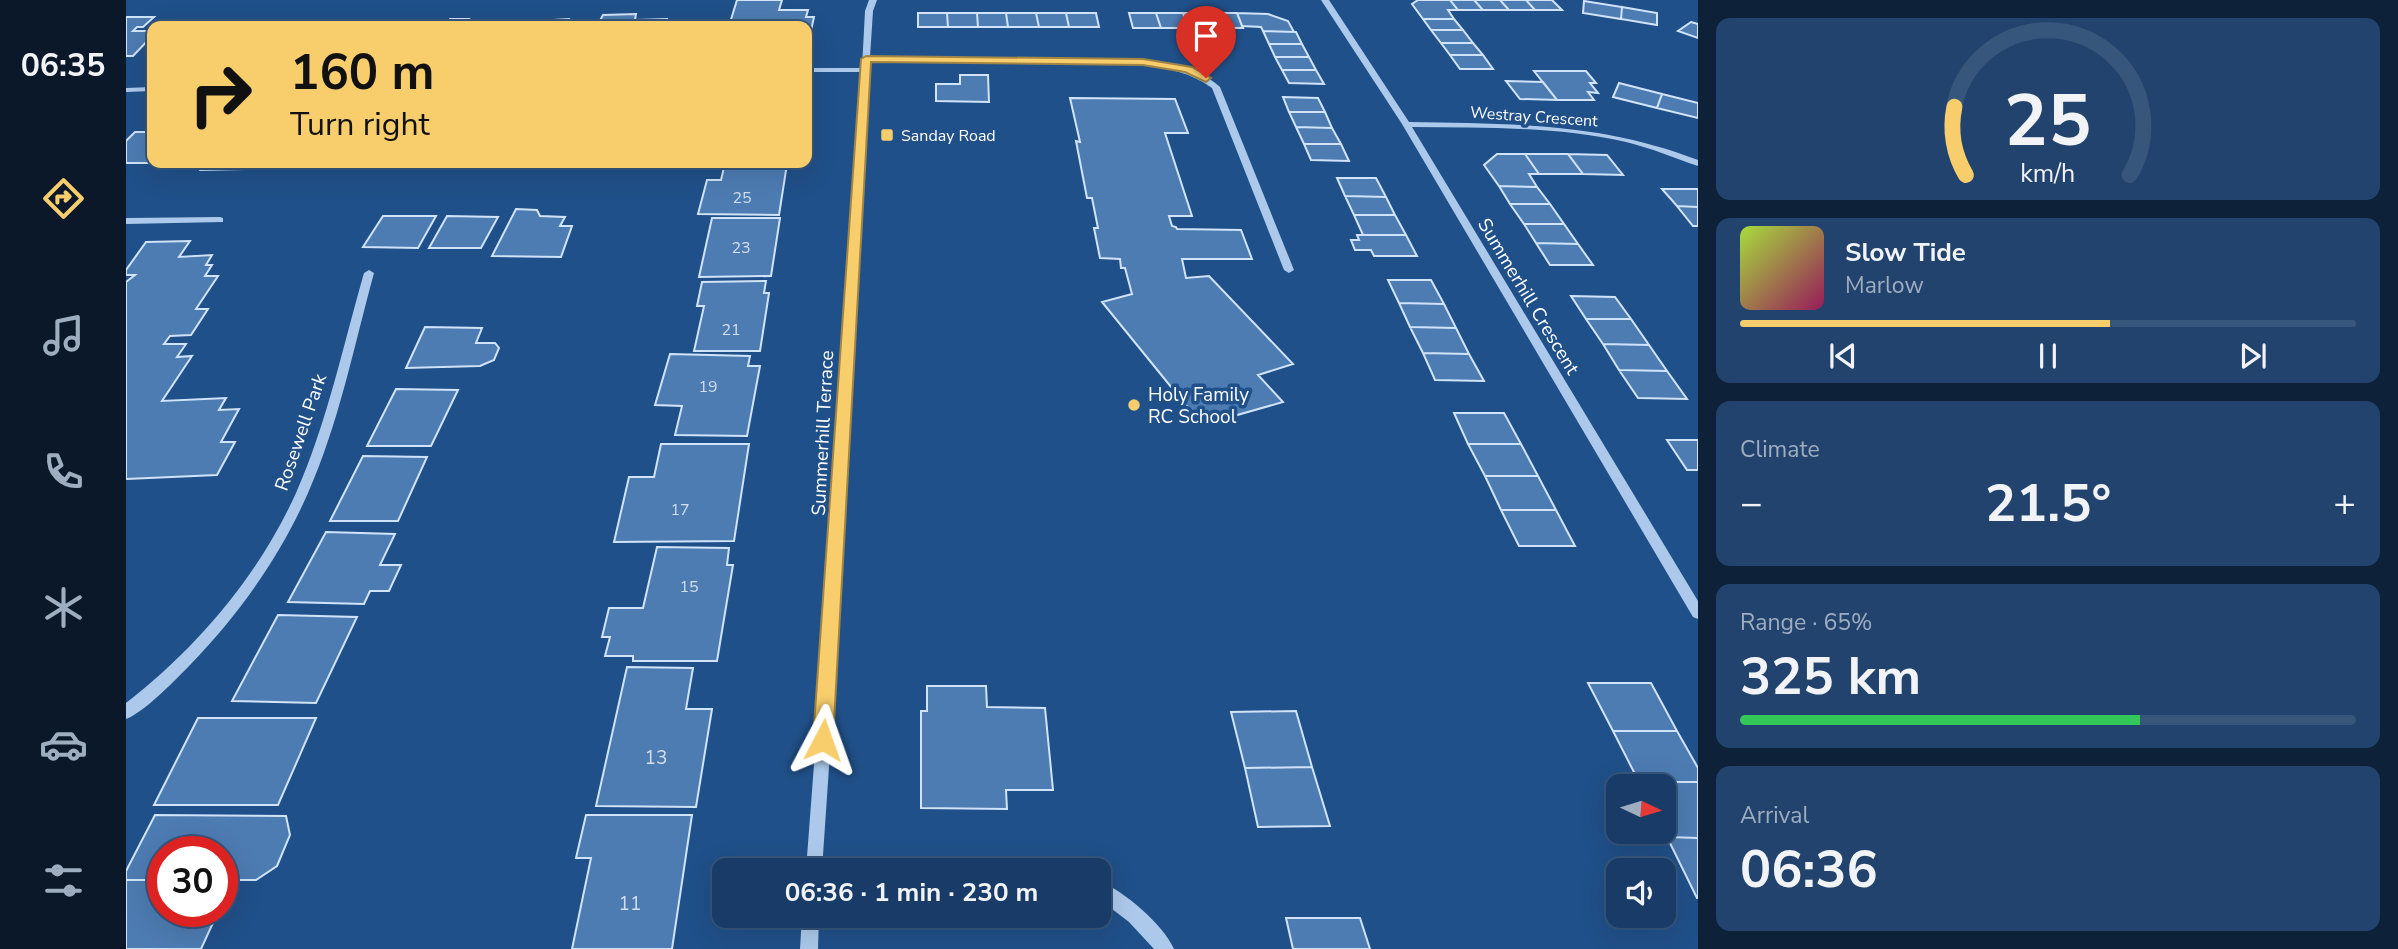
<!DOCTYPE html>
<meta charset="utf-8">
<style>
:root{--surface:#183c67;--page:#21436d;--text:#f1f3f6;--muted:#9fadc0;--line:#36567b;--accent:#f8cd6c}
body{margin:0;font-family:"Nunito Sans",sans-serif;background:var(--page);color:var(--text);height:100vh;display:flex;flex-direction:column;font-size:26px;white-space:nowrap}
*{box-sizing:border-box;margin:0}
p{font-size:23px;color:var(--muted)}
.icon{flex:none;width:38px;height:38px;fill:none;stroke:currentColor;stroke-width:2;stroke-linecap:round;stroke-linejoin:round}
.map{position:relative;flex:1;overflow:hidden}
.side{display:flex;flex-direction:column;gap:18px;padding:18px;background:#0d2139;width:700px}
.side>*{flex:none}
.hud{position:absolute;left:21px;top:21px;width:665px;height:147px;border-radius:14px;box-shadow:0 7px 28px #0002,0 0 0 2px var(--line);background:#f8cd6c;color:#111;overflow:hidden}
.needle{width:46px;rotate:94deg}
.fabs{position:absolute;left:1480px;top:774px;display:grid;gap:14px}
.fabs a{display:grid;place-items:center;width:70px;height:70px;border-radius:14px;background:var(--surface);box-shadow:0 7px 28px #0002,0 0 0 2px var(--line);font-size:35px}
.speed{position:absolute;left:21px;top:836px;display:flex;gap:14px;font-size:35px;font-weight:700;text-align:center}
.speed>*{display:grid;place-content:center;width:91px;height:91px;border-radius:50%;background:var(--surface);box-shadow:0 7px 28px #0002,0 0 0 2px var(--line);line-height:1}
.speed .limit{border:10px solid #d22;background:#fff;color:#111}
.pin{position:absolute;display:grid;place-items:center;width:60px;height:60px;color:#fff;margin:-72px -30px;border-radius:50% 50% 50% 0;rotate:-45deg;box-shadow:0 0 7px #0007}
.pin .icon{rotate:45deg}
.me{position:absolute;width:77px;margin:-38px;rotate:4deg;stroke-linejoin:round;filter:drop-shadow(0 0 5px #0008)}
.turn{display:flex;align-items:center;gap:24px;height:147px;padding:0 28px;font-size:32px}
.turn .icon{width:91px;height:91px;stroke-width:2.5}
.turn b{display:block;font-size:49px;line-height:60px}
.big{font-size:52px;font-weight:700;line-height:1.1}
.side .card{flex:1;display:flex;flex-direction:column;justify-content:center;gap:10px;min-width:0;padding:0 24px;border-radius:14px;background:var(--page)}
.side .dial{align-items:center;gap:0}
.dial svg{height:182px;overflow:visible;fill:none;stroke:var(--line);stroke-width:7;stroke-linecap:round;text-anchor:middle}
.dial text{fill:var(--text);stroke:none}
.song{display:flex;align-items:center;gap:21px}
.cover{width:84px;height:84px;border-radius:10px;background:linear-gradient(135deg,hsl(80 70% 55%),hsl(330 70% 35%))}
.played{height:7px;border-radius:4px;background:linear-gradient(90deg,var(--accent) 60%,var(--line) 60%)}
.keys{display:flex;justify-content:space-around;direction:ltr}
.heat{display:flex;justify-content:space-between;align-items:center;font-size:38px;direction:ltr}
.charge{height:10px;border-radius:5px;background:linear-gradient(90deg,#34c759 65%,var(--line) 0)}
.trip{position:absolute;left:586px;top:858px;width:399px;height:70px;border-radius:14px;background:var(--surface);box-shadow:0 7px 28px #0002,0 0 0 2px var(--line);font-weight:700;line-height:70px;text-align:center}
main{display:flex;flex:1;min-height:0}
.tabs{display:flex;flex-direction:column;width:126px;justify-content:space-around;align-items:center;background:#0a1829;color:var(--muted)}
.tabs .icon{width:49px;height:49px}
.tabs .current{color:var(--accent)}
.tabs b{font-size:32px;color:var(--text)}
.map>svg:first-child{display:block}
.building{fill:#4d7cb3;stroke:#d1e3f8;stroke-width:2}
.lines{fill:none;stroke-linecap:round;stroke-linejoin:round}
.minor{fill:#acc9eb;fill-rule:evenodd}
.route{fill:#f8cd6c;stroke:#a18546;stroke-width:2}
.poi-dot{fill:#f8cd6c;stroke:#205089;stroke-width:2.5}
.labels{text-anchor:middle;stroke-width:7;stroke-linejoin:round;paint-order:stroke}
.far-street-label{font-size:16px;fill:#fff;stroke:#205089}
.far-poi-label{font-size:16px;fill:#fff;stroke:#205089;text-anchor:start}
.number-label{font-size:16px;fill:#d2deec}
.street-label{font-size:19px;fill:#fff;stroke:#205089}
.poi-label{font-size:19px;fill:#fff;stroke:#205089;text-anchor:start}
.near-number-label{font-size:19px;fill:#d2deec}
</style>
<main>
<nav class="tabs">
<b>06:35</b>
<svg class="icon current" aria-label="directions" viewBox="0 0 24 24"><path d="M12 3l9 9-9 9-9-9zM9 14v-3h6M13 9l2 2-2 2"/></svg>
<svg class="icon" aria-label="music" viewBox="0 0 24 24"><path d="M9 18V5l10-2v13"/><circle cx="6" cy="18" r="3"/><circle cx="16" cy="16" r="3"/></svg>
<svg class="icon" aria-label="phone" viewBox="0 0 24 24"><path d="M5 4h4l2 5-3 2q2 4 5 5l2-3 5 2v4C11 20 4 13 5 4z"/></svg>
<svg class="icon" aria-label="climate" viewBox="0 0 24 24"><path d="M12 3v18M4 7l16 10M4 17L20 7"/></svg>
<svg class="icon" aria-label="car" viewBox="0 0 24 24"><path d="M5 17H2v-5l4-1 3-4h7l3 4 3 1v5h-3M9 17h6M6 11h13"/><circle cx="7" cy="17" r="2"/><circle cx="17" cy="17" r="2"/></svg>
<svg class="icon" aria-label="filters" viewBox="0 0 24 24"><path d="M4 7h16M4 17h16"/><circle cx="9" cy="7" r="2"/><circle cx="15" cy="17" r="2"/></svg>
</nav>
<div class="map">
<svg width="1572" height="949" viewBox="0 0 1572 949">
<rect width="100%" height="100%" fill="#205089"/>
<path class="building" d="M611 0H656L653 10H682L680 17H688L683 40H681V26H603Z
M1292 0H1324L1332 10H1322L1328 19H1297L1286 4Z
M1324 0H1348L1357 10H1332Z
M1348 0H1374L1383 10H1357Z
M1374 0H1400L1409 10H1383Z
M1400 0H1426L1436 10H1409Z
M1458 1 1496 7 1495 19 1457 13Z
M1496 7 1531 13V25L1495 19Z
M792 13H821L822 27H792Z
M821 13H851L852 27H822Z
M851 13H880L882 27H852Z
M880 13H910L913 27H882Z
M910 13H940L943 27H913Z
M940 13H970L973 27H943Z
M1003 13H1030L1035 28H1007Z
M1030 13H1057L1062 28H1035Z
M1057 13H1084L1090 28H1062Z
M1084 13H1111L1117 28H1090Z
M1111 13 1142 14 1162 21 1168 32 1137 31 1135 27 1116 26Z
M510 14 509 20 541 19 540 26H471L477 15Z
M0 17H28L17 27H11L7 31H26V36L7 56H0Z
M324 19H343L341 24H367L366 26H302L320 25Z
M443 19 442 24H456L455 26H387L425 24 427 20Z
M1297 19H1328L1337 30H1305Z
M1565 22 1572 24V38L1552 31Z
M1305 30H1337L1347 43H1315Z
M1137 31 1170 32 1176 44H1143Z
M1315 43H1347L1357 55H1324Z
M1143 44H1176L1183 57H1149Z
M1324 55H1357L1367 69H1334Z
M1149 57H1183L1190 70H1156Z
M1156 70H1190L1198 84 1163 83Z
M1408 71H1460L1470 83H1464L1472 93 1462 92 1468 100H1431Z
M834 75H862L863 102 810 101V84H834Z
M1380 81 1417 82 1431 100 1394 99Z
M1493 83 1536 94 1531 108 1487 97Z
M1536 94 1572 103V118L1531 108Z
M1157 97 1192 98 1199 112H1163Z
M944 98 1049 99 1062 133H1039L1066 216H1043L1046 226 1050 227 1051 229 1115 230 1126 259H1056L1060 278 1083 276 1167 364 1132 375 1157 402 1076 425 976 302 1006 294 999 268H995L994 259 974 258 968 228H972L966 198H961L950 141 954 142Z
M1163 112H1199L1206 128 1170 127Z
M1170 127 1206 128 1215 144H1178Z
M26 128V163H0V141L9 132H23Z
M1178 144H1215L1223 161 1185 160Z
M1371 154H1399L1413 174H1403L1411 187 1373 186 1358 165Z
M1399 154H1442L1457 174H1413Z
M1442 154 1481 155 1497 175 1457 174Z
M81 163H174L170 168 75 170Z
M599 163 661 164 653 215 572 214 581 180H595Z
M1211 178H1250L1260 197 1219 196Z
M1373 186 1411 187 1424 204H1384Z
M1536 189H1572V207L1551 206Z
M1219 196 1260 197 1269 215H1228Z
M1384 204H1424L1438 224H1398Z
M1551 206 1572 207V226H1567Z
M390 209 411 210 414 216 439 217 434 226H446L435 257 366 256Z
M1228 215H1269L1280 235H1237Z
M257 216H310L292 248 237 247Z
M321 216 372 217 355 248H303Z
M586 218H654L645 276 573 277Z
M1398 224H1438L1452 244 1410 243Z
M1231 235H1280L1291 256H1248L1245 250H1229L1225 240H1233Z
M64 241 53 257 86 255 80 265H86L79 276H92L70 309H82L65 335 44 336 38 344H60L51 357 66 356 36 401 100 398 93 410 113 409 95 442H109L91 475 0 479V282L9 275H0V270L20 242Z
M1410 243 1452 244 1467 265H1424Z
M1262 280H1305L1318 304 1273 303Z
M640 281 638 293H643L634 351H568L578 306H571L576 282Z
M1445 296 1489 297 1505 319H1460Z
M1273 303 1318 304 1330 328 1284 327Z
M1460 319H1505L1523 345 1477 344Z
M299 327 356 328 350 343H369L373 348 368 360 354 366 280 368Z
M1284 327 1330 328 1343 354 1297 353Z
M1477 344 1523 345 1541 371 1493 370Z
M1297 353 1343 354 1358 381 1309 380Z
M544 354 624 356 622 366H634L621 436 549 435 556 406 529 405Z
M1493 370 1541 371 1561 399 1512 398Z
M270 389 332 390 305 446H241Z
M1328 413H1378L1395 444H1342Z
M1541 440H1572V470H1561Z
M535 444H623L608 541 488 542 503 477H528Z
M1342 444H1395L1412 476H1359Z
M237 456 301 457 272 521H204Z
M1359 476H1412L1430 510H1375Z
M1375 510H1430L1449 546H1393Z
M200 532 269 534 254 565H275L263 591H244L238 604 162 602Z
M531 547 603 548 601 565H607L591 661H507V656H479L484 637H476L483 608H517Z
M152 615 231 617 190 703 106 701Z
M501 667 567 668 560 709H586L570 807 470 806Z
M1462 683H1525L1551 731H1487Z
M801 686H860L861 707 919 708 927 790H880L881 809 795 808V711H801Z
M1170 711 1186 767 1119 768 1105 712Z
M72 718H190L152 805H28Z
M1487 731H1551L1572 768V782H1513Z
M1186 767 1204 826 1132 827 1119 768Z
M1513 782H1572V838L1541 837 1538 831V786H1515Z
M29 815 160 816 164 835 151 866 130 880H96V852H37V880H0V871Z
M460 815H566L546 949H446L465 858H450Z
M1541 837 1572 838V898H1571Z
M0 880H37V912H92L75 949H0Z
M1160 918H1234L1244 949H1167Z"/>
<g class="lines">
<path class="minor" d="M743 0H751L747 11 744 57 1017 60C1044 64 1073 68 1094 87L1168 270 1163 273 1158 270 1086 88C1065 73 1042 68 1017 64L744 61 714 606 696 870H680L700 606 735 72H681V68H736L739 11Z
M1195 0H1203L1283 122C1385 124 1474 122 1572 160V166C1548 158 1525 148 1500 142 1430 126 1357 128 1286 127L1572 601V619L1567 617 1276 124Z
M26 87V91L0 92V88Z
M94 217 97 218V222L0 224V218Z
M243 270 248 273C228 346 213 423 182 493 154 557 113 614 65 664 50 679 19 712 0 719V703C71 648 133 575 170 493 201 423 217 346 238 273Z
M897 858 929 864 931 870H777L779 864 785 862Z
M973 881C998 891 1037 924 1048 949H1028L1003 922 973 899Z
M676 915H693L692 949H674Z"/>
</g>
<path class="route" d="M740 56 1017 59 1066 67 1085 78 1080 82 1059 72 1017 65 745 62 707 740 704 746 697 749 690 746 687 740 735 59Z"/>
<g class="poi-dot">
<rect x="754" y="128" width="14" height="14" rx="3.5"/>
<circle cx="1008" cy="405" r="7"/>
</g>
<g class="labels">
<g class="far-street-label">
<text transform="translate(1408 116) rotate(4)" y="6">Westray Crescent</text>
</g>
<g class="far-poi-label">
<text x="775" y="141">Sanday Road</text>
</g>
<g class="number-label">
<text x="616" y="203">25</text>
<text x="615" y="253">23</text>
<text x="605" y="335">21</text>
<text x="582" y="392">19</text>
<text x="554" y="515">17</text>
<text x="563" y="592">15</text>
</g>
<g class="street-label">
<text transform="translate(1403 296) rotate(59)" y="7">Summerhill Crescent</text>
<text transform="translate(174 432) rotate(-71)" y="7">Rosewell Park</text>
<text transform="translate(696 433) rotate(-87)" y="7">Summerhill Terrace</text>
</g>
<g class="poi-label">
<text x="1022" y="401">Holy Family<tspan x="1022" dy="22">RC School</tspan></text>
</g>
<g class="near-number-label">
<text x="530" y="764">13</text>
<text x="504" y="910">11</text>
</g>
</g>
</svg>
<div class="fabs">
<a><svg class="needle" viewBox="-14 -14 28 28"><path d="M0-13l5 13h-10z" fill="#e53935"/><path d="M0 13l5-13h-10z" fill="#9fadc0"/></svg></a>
<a><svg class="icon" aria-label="sound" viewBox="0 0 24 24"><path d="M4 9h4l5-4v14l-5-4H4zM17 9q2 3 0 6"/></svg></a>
</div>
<div class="speed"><div class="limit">30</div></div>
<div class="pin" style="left:1080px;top:78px;background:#d93025"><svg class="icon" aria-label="arrive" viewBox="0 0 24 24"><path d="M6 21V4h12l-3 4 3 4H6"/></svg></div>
<svg class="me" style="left:697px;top:740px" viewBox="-20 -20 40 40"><path d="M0-17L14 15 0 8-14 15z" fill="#f8cd6c" stroke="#fff" stroke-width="4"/></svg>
<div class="trip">06:36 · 1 min · 230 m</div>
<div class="hud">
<div class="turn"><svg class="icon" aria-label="right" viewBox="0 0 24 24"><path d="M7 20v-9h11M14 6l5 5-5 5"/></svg><div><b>160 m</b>Turn right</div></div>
</div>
</div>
<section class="side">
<div class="card dial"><svg viewBox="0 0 100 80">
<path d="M14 69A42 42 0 1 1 86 69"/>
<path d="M14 69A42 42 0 0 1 9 39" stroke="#f8cd6c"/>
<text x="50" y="56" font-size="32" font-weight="700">25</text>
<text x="50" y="72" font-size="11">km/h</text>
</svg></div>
<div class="card">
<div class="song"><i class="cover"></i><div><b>Slow Tide</b><p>Marlow</p></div></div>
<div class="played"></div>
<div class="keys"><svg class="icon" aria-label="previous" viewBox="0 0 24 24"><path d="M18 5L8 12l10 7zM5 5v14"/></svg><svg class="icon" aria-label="pause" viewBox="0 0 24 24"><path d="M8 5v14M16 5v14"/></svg><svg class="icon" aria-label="next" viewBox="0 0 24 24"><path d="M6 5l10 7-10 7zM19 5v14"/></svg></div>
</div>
<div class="card"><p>Climate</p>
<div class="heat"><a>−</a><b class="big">21.5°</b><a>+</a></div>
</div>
<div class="card"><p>Range · 65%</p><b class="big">325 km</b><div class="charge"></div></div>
<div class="card"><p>Arrival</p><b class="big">06:36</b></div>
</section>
</main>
